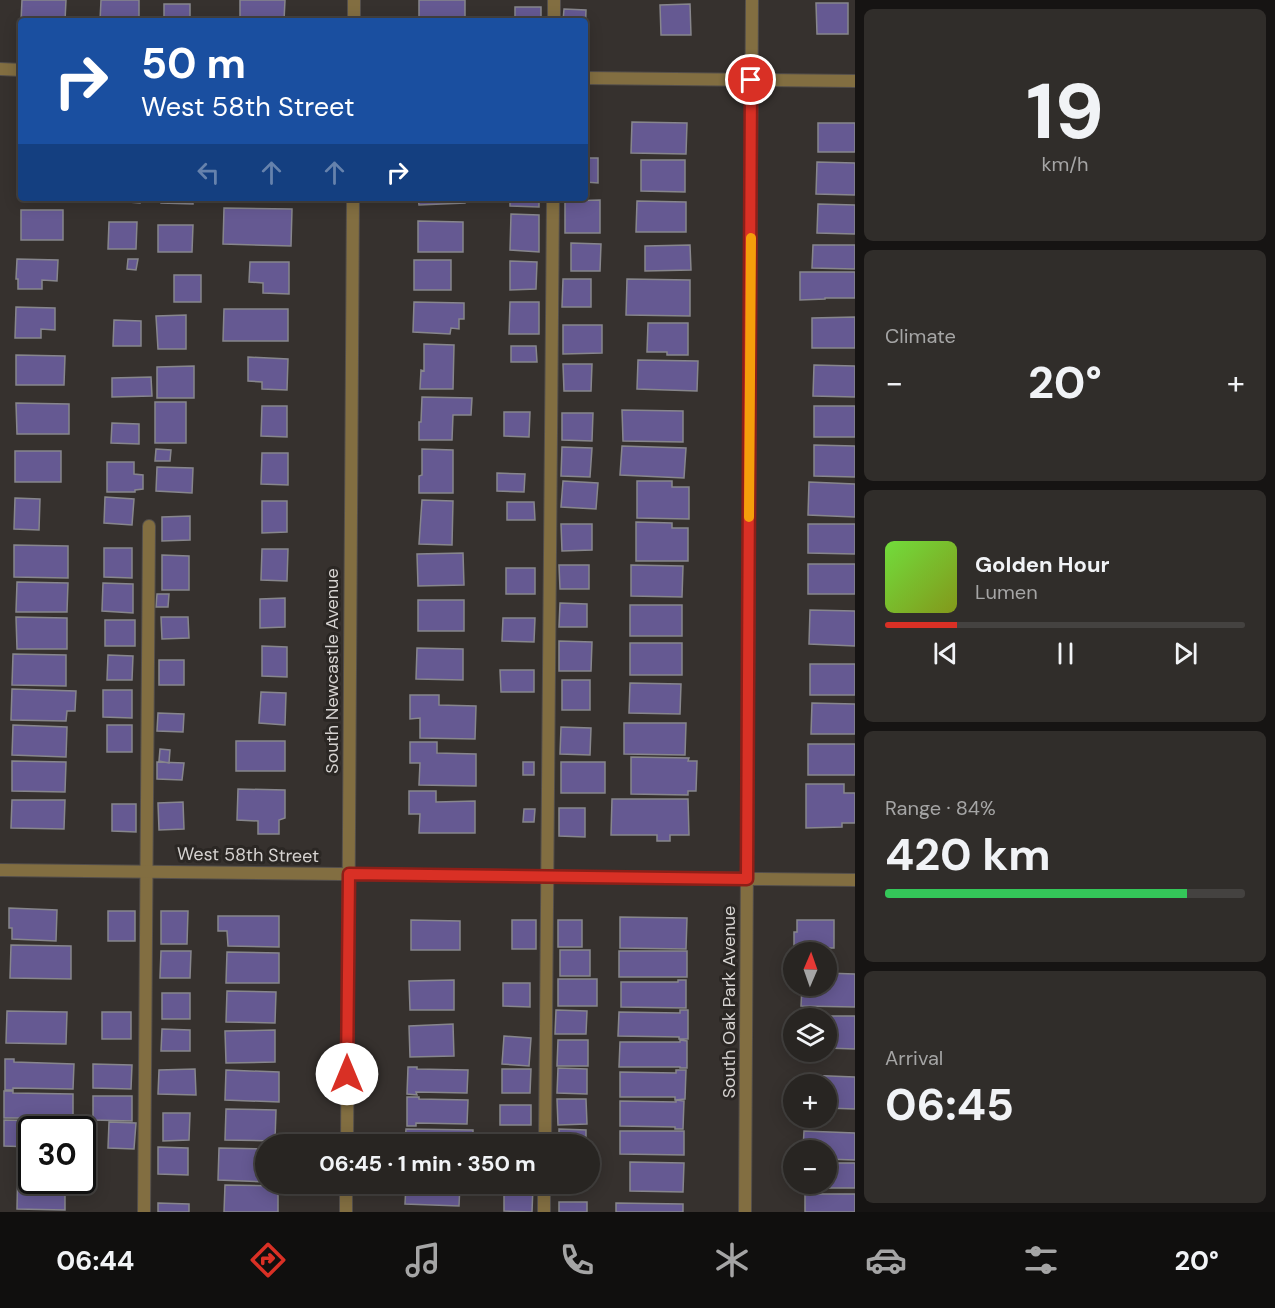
<!DOCTYPE html>
<meta charset="utf-8">
<style>
:root{--surface:#282522;--page:#302d2a;--text:#f1f3f6;--muted:#a5a5a5;--line:#444240;--accent:#d93025}
body{margin:0;font-family:"DM Sans",sans-serif;background:var(--page);color:var(--text);height:100vh;display:flex;flex-direction:column;font-size:22px;white-space:nowrap}
*{box-sizing:border-box;margin:0}
p{font-size:20px;color:var(--muted)}
.icon{flex:none;width:33px;height:33px;fill:none;stroke:currentColor;stroke-width:2;stroke-linecap:round;stroke-linejoin:round}
.map{position:relative;flex:1;overflow:hidden}
.side{display:flex;flex-direction:column;gap:9px;padding:9px;background:#161413;width:420px}
.side>*{flex:none}
.banner{position:absolute;left:18px;top:18px;width:570px;height:183px;border-radius:6px;box-shadow:0 3px 15px #0003,0 0 0 2px var(--line);background:#1a4fa0;color:#fff;overflow:hidden}
.needle{width:39px;rotate:2deg}
.buttons{position:absolute;left:783px;top:942px;display:grid;gap:12px}
.buttons a{display:grid;place-items:center;width:54px;height:54px;border-radius:50%;background:var(--surface);box-shadow:0 3px 15px #0003,0 0 0 2px var(--line);font-size:30px}
.speed{position:absolute;left:18px;top:1116px;display:flex;gap:12px;font-size:30px;font-weight:700;text-align:center}
.speed>*{display:grid;place-content:center;width:78px;height:78px;border-radius:50%;background:var(--surface);box-shadow:0 3px 15px #0003,0 0 0 2px var(--line);line-height:1}
.speed .limit{border:3px solid #111;border-radius:9px;background:#fff;color:#111}
.pin{position:absolute;display:grid;place-items:center;width:51px;height:51px;color:#fff;margin:-26px;border:3px solid #fff;border-radius:50%;box-shadow:0 2px 6px #0007}
.me{position:absolute;width:66px;margin:-33px;rotate:0deg;stroke-linejoin:round;filter:drop-shadow(0 0 4px #0008)}
.turn{display:flex;align-items:center;gap:21px;height:126px;padding:0 24px;font-size:27px}
.turn .icon{width:78px;height:78px;stroke-width:2.5}
.turn b{display:block;font-size:42px;line-height:51px}
.lanes{display:flex;align-items:center;height:57px;padding:0 24px;background:#0003;justify-content:center;gap:30px;direction:ltr}
.lanes .off{opacity:.35}
.big{font-size:45px;font-weight:700;line-height:1.1}
.side .tile{flex:1;display:flex;flex-direction:column;justify-content:center;gap:9px;min-width:0;padding:0 21px;border-radius:9px;background:var(--page)}
.side .dial{align-items:center;gap:0}
.dial b{font-size:78px;line-height:1}
.song{display:flex;align-items:center;gap:18px}
.cover{width:72px;height:72px;border-radius:9px;background:linear-gradient(135deg,hsl(100 70% 55%),hsl(70 70% 35%))}
.played{height:6px;border-radius:3px;background:linear-gradient(90deg,var(--accent) 20%,var(--line) 20%)}
.keys{display:flex;justify-content:space-around;direction:ltr}
.heat{display:flex;justify-content:space-between;align-items:center;font-size:33px;direction:ltr}
.charge{height:9px;border-radius:4px;background:linear-gradient(90deg,#34c759 84%,var(--line) 0)}
.trip{position:absolute;left:255px;top:1134px;width:345px;height:60px;border-radius:30px;background:var(--surface);box-shadow:0 3px 15px #0003,0 0 0 2px var(--line);font-weight:700;line-height:60px;text-align:center}
.dock{display:flex;height:96px;justify-content:space-around;align-items:center;background:#100f0e;color:var(--muted)}
.dock .icon{width:42px;height:42px}
.dock .current{color:var(--accent)}
.dock b{font-size:27px;color:var(--text)}
main{display:flex;flex:1;min-height:0}
.map>svg:first-child{display:block}
.building{fill:#655992;stroke:#87868c;stroke-width:1.5}
.lines{fill:none;stroke-linecap:round;stroke-linejoin:round}
.service-casing{stroke:#534e4b;stroke-width:14}
.minor-casing{stroke:#534e4b;stroke-width:14}
.service{stroke:#826e41;stroke-width:12}
.minor{stroke:#826e41;stroke-width:12}
.route-casing{stroke:#8d1f18;stroke-width:15}
.route{stroke:#d93025;stroke-width:10}
.slow{stroke:#f59e0b;stroke-width:10}
.labels{text-anchor:middle;stroke-width:6;stroke-linejoin:round;paint-order:stroke}
.street-label{font-size:18px;fill:#d6d3d1;stroke:#2b2724}
</style>
<main>
<div class="map">
<svg width="855" height="1212" viewBox="0 0 855 1212">
<rect width="100%" height="100%" fill="#36312e"/>
<path class="building" d="M22 0H66L65 21H21Z
M101 0H139V21H100Z
M240 0H285L284 21H240Z
M419 0H465V21H419Z
M816 3H848V34H817Z
M164 4H190V21H164Z
M690 4 691 35H661L660 5Z
M515 7H541V21H515Z
M564 9 586 10 585 39V21H563Z
M589 118V148H585V119Z
M632 122 687 123 686 154 631 153Z
M818 123H855V152H818Z
M585 158H598V183L585 182Z
M641 160H685V192L641 191Z
M817 162 855 163V195L816 194Z
M116 198H140V203L116 201Z
M161 198H193V204L161 203Z
M418 198H465V203L419 205Z
M510 198H539V207L510 206Z
M600 200V233H565V201Z
M637 201 686 202V232H636Z
M818 204 855 205V234L817 233Z
M224 208 292 209 291 246 223 244Z
M21 210H63V240H21Z
M511 214 539 215V252L510 250Z
M418 221 463 222V252H418Z
M109 222H137L136 249H108Z
M158 225H193L192 252H158Z
M571 243 601 244 600 271H571Z
M690 245 691 270 645 271V246Z
M813 245H855V269L812 268Z
M17 259 58 260 57 281 42 280V289H18V279H16Z
M128 259H138L136 270 127 269Z
M414 260H451V290H414Z
M510 261 537 262 536 289 510 290Z
M250 262H289V294L263 293V283L249 282Z
M800 272H855V298H825V299L800 300Z
M174 275H201V302H174Z
M563 279H591V307H562Z
M627 279 690 280V316L626 315Z
M414 302 464 303V319H459V329L451 328 450 334 413 332Z
M510 302H539V334H509Z
M16 307 55 308V330L41 329V338H15Z
M224 309H288V341H223Z
M186 315V349H158L156 316Z
M855 317V348H812V318Z
M114 320 141 321V346H113Z
M648 323H688V355H667V352H647Z
M563 325H602V353L563 354Z
M424 344 454 345 453 389H420L421 370 424 371Z
M511 346H536L537 362H511Z
M16 355 65 356 64 385H16Z
M248 357 288 359 287 390 262 389V382L248 381Z
M638 360 698 361 697 391 637 389Z
M563 364H592L591 391H564Z
M814 365 855 366V397L813 396Z
M194 366V398H157V367Z
M151 377 152 396 112 397V378Z
M422 397 472 398 471 415H453L452 440H419V422H421Z
M155 402H186V443H155Z
M16 403 69 404V434H17Z
M262 406H287V437L261 436Z
M814 406H855V437H814Z
M622 410 683 411V442L623 441Z
M504 412H530L529 437 504 436Z
M562 413H593L592 441 562 440Z
M112 423 139 424V444L111 443Z
M814 445 855 446V477L814 476Z
M622 446 686 448 684 478 620 475Z
M562 447 592 448 590 477 561 476Z
M156 449 171 450 170 461H155Z
M422 449 453 450V493H419V476L422 475Z
M15 451H61V482H15Z
M262 453H288V485L261 484Z
M107 462H134V474L143 475V489L135 490V492H107Z
M157 467 193 468 192 493 156 491Z
M497 473 525 474 524 492 497 491Z
M563 481 598 483 596 509 561 507Z
M637 481H672V487H689V519L637 518Z
M809 482 855 484V517L808 515Z
M105 497 134 499 132 525 104 523Z
M15 498 40 499 39 530 14 529Z
M422 500 453 501 452 545 419 544Z
M262 501H287V532L262 533Z
M507 502H534L535 520H507Z
M190 516V540L162 541V517Z
M636 522 672 523V528H688V561H636Z
M561 524H592V550L562 551Z
M808 524H855V554L808 553Z
M14 545 68 546V578L14 577Z
M104 548H132V578L104 577Z
M262 549H288L287 581 261 580Z
M463 553 464 585 418 586 417 554Z
M162 555 189 556V590H162Z
M808 564H855V594H808Z
M559 565H589V589H560Z
M631 565 683 566 682 597 631 596Z
M506 568H535V594H506Z
M17 582 68 583 67 612H16Z
M103 583 133 584V613L102 611Z
M157 594H169L168 607H156Z
M285 598V627L260 628V599Z
M418 600H464V631H418Z
M560 603 587 604V627H559Z
M630 605H682V636H630Z
M810 610 855 611V646L809 644Z
M16 617 67 618V649H17Z
M161 617H188L189 638 162 639Z
M503 618H535L534 642 502 641Z
M105 620H135V646H105Z
M559 641 592 642 591 671H559Z
M630 643H682V675H630Z
M262 646 287 647V677L262 676Z
M417 648 463 649V680L416 679Z
M13 654 66 655V686L12 685Z
M108 655 133 656 132 680H107Z
M159 660H184V685H159Z
M810 664H855V695H810Z
M500 670H534V692H501Z
M562 680H590V710H562Z
M630 683 681 684 680 714 629 713Z
M12 689 76 691 75 711H67L66 721 11 720Z
M103 690H132V718L103 717Z
M261 692 286 693 285 725 259 723Z
M410 695H439V705L476 706 475 739 420 738V718L410 719Z
M812 703 855 704V734H811Z
M158 713 184 714 183 732 157 731Z
M624 723H686L685 755 624 754Z
M13 725 67 727 66 757 12 755Z
M107 725H132V752H107Z
M561 727 591 728 590 755 560 754Z
M236 741H285V771H236Z
M410 742H437V753L476 754V786L419 785 420 763H410Z
M808 744H855V775H808Z
M160 749 170 750 169 763 159 761Z
M631 757 689 758 688 761H697L696 791H688V795L631 794Z
M12 761 66 762 65 792 12 791Z
M157 762 184 763 182 780 157 779Z
M523 762H534V775H523Z
M561 762H605V793H561Z
M806 784H844V793H855V823H842V827L806 828Z
M238 789 285 790V818L279 820V834H258V821L237 820Z
M409 791H436V802L475 801V833H419L420 814H409Z
M612 799H688L689 835H670V841H657V835H611Z
M12 800H65L64 829 11 828Z
M183 802 184 829 159 830 158 803Z
M112 804H136V832L112 831Z
M559 808H585V837L559 836Z
M524 809H535L534 822H523Z
M9 908 57 910 56 941 12 939V928H9Z
M108 911H135V941H108Z
M161 911H188L187 944H161Z
M218 916H279V947L228 946 227 931H218Z
M620 917 687 918 686 949 620 948Z
M411 920 460 921V950H411Z
M512 920H536V949H512Z
M558 920H582V947H558Z
M797 920H834V948H794V932H797Z
M11 945 71 946V979L10 978Z
M560 950H590V976H560Z
M161 951H191L190 978H160Z
M619 951H687V977H619Z
M227 952 279 953V983H226Z
M826 973 855 974V1007L801 1006 802 986H826Z
M558 979H597V1006H558Z
M454 980V1010H410L409 981Z
M678 980H686V1008L621 1007V982H678Z
M503 983H530V1007L503 1006Z
M227 991 276 992 275 1023 226 1022Z
M162 993H190V1019H162Z
M556 1010 587 1011 586 1034H555Z
M680 1010H688V1039H679V1037L618 1036 619 1012 680 1013Z
M7 1011 67 1012 66 1044 6 1043Z
M102 1012H131V1039H102Z
M809 1016H855V1049L826 1048V1018H810Z
M453 1024 454 1056 410 1057 409 1026Z
M162 1029 190 1030V1051H161Z
M275 1030V1062L226 1063 225 1031Z
M504 1036 531 1038 529 1066 502 1064Z
M558 1040H588V1066H557Z
M680 1040 687 1041V1068H680V1067H619L620 1042H680Z
M5 1059H14V1062L74 1064 73 1089 13 1088V1090H5Z
M93 1064 132 1065 131 1089 93 1088Z
M408 1067H417V1069L468 1070 467 1093 416 1092 417 1095 407 1094Z
M558 1068 587 1069V1094L557 1093Z
M195 1069 196 1095 158 1094 159 1070Z
M502 1069H531L530 1093H502Z
M226 1070 279 1072V1102L225 1100Z
M676 1070H686L685 1099 675 1100V1097H620V1072L676 1073Z
M804 1075 855 1077V1109L826 1108V1084H804Z
M4 1091H13V1093L73 1094V1118H4Z
M93 1096H132V1121L93 1120Z
M407 1097H419V1099L468 1100 467 1124 416 1123V1126H407Z
M557 1099H586L587 1124 558 1125Z
M676 1100 684 1101 683 1129H675V1127L620 1126V1101L676 1102Z
M500 1105H531V1125H500Z
M226 1109 276 1110 275 1141 225 1140Z
M163 1113H190L189 1140 163 1141Z
M4 1120 64 1121V1130H32V1147L4 1146Z
M109 1122 136 1123 134 1149 108 1148Z
M406 1129 473 1130V1144H405Z
M559 1129 586 1130V1144H559Z
M620 1131H684V1155L620 1154Z
M804 1131 855 1133V1160L826 1159V1150H803Z
M158 1147 188 1148V1175L158 1174Z
M219 1148 266 1149V1182L218 1180Z
M18 1155H32V1180H65V1210L17 1209Z
M630 1162 684 1163 683 1192 630 1191Z
M826 1163H855V1188H813V1191L804 1190V1184H826Z
M406 1184H460L459 1206 405 1204Z
M559 1184H587V1188L559 1187Z
M225 1185 278 1186V1212H224Z
M504 1185 533 1186 532 1212 504 1211Z
M805 1192H813V1194H855V1212H805Z
M559 1202H587V1212H559Z
M158 1203 189 1204V1212H158Z
M616 1203 683 1204V1212H616Z"/>
<g class="lines">
<g class="service-casing">
<path id="service" d="M554 21V0
M545 1144 553 198
M144 1212 149 526
M544 1212V1184"/>
</g>
<g class="minor-casing">
<path id="minor" d="M354 21V0
M0 69 21 70
M585 78 855 81
M0 870 855 880
M347 1144 353 198
M346 1212V1184
M745 1212 752 0"/>
</g>
<use href="#service" class="service"/>
<use href="#minor" class="minor"/>
</g>
<g class="lines">
<g class="route-casing">
<path id="route" d="M347 1074 349 874 747 879 751 80"/>
</g>
<use href="#route" class="route"/>
<path class="slow" d="M749 517 751 238"/>
</g>
<g class="labels">
<g class="street-label">
<text transform="translate(332 671) rotate(-90)" y="6">South Newcastle Avenue</text>
<text transform="translate(248 855) rotate(1)" y="6">West 58th Street</text>
<text transform="translate(729 1002) rotate(-90)" y="6">South Oak Park Avenue</text>
</g>
</g>
</svg>
<div class="buttons">
<a><svg class="needle" viewBox="-14 -14 28 28"><path d="M0-13l5 13h-10z" fill="#e53935"/><path d="M0 13l5-13h-10z" fill="#a5a5a5"/></svg></a>
<a><svg class="icon" aria-label="layers" viewBox="0 0 24 24"><path d="M12 4l9 5-9 5-9-5zM3 14l9 5 9-5"/></svg></a>
<a>+</a>
<a>−</a>
</div>
<div class="speed"><div class="limit">30</div></div>
<div class="pin" style="left:751px;top:80px;background:#d93025"><svg class="icon" aria-label="arrive" viewBox="0 0 24 24"><path d="M6 21V4h12l-3 4 3 4H6"/></svg></div>
<svg class="me" style="left:347px;top:1074px" viewBox="-20 -20 40 40"><circle r="19" fill="#fff"/><path d="M0-13L10 11 0 6-10 11z" fill="#d93025"/></svg>
<div class="trip">06:45 · 1 min · 350 m</div>
<div class="banner">
<div class="turn"><svg class="icon" aria-label="right" viewBox="0 0 24 24"><path d="M7 20v-9h11M14 6l5 5-5 5"/></svg><div><b>50 m</b>West 58th Street</div></div>
<div class="lanes"><svg class="icon off" aria-label="left" viewBox="0 0 24 24"><path d="M17 20v-9H6M10 6l-5 5 5 5"/></svg><svg class="icon off" aria-label="ahead" viewBox="0 0 24 24"><path d="M12 20V5M6 11l6-6 6 6"/></svg><svg class="icon off" aria-label="ahead" viewBox="0 0 24 24"><path d="M12 20V5M6 11l6-6 6 6"/></svg><svg class="icon" aria-label="right" viewBox="0 0 24 24"><path d="M7 20v-9h11M14 6l5 5-5 5"/></svg></div>
</div>
</div>
<section class="side">
<div class="tile dial"><b>19</b><p>km/h</p></div>
<div class="tile"><p>Climate</p>
<div class="heat"><a>−</a><b class="big">20°</b><a>+</a></div>
</div>
<div class="tile">
<div class="song"><i class="cover"></i><div><b>Golden Hour</b><p>Lumen</p></div></div>
<div class="played"></div>
<div class="keys"><svg class="icon" aria-label="previous" viewBox="0 0 24 24"><path d="M18 5L8 12l10 7zM5 5v14"/></svg><svg class="icon" aria-label="pause" viewBox="0 0 24 24"><path d="M8 5v14M16 5v14"/></svg><svg class="icon" aria-label="next" viewBox="0 0 24 24"><path d="M6 5l10 7-10 7zM19 5v14"/></svg></div>
</div>
<div class="tile"><p>Range · 84%</p><b class="big">420 km</b><div class="charge"></div></div>
<div class="tile"><p>Arrival</p><b class="big">06:45</b></div>
</section>
</main>
<nav class="dock">
<b>06:44</b>
<svg class="icon current" aria-label="directions" viewBox="0 0 24 24"><path d="M12 3l9 9-9 9-9-9zM9 14v-3h6M13 9l2 2-2 2"/></svg>
<svg class="icon" aria-label="music" viewBox="0 0 24 24"><path d="M9 18V5l10-2v13"/><circle cx="6" cy="18" r="3"/><circle cx="16" cy="16" r="3"/></svg>
<svg class="icon" aria-label="phone" viewBox="0 0 24 24"><path d="M5 4h4l2 5-3 2q2 4 5 5l2-3 5 2v4C11 20 4 13 5 4z"/></svg>
<svg class="icon" aria-label="climate" viewBox="0 0 24 24"><path d="M12 3v18M4 7l16 10M4 17L20 7"/></svg>
<svg class="icon" aria-label="car" viewBox="0 0 24 24"><path d="M5 17H2v-5l4-1 3-4h7l3 4 3 1v5h-3M9 17h6M6 11h13"/><circle cx="7" cy="17" r="2"/><circle cx="17" cy="17" r="2"/></svg>
<svg class="icon" aria-label="filters" viewBox="0 0 24 24"><path d="M4 7h16M4 17h16"/><circle cx="9" cy="7" r="2"/><circle cx="15" cy="17" r="2"/></svg>
<b>20°</b>
</nav>
